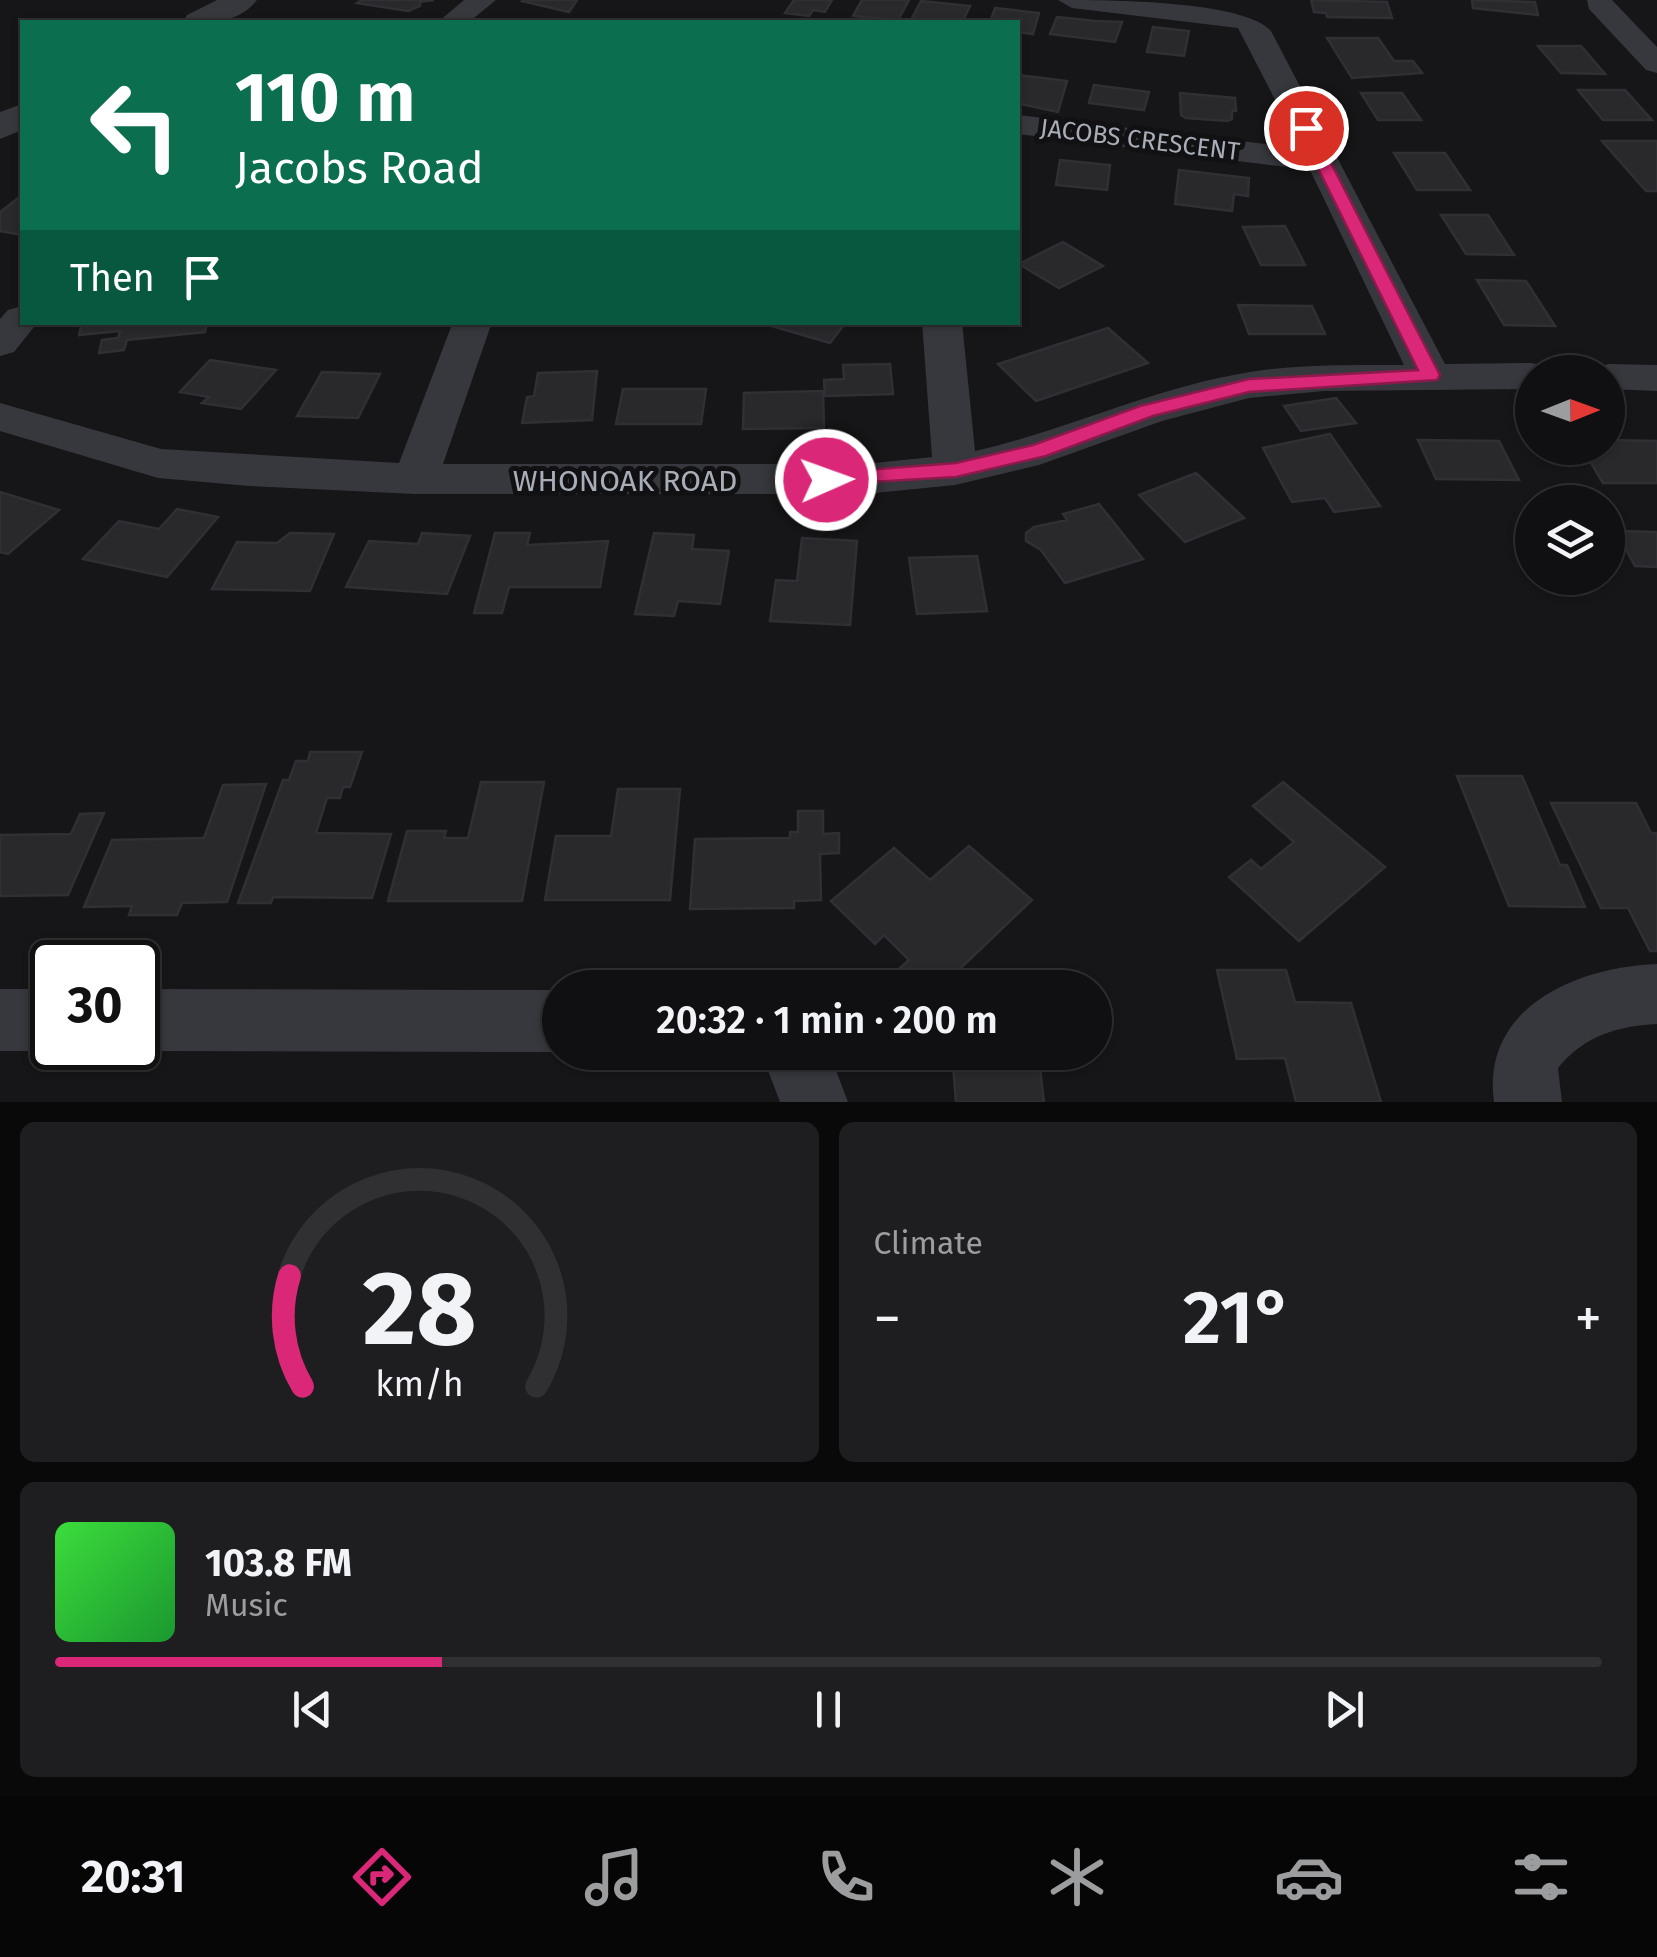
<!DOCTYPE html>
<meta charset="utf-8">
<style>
:root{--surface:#101012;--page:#1e1e20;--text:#f1f3f6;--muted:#9c9d9f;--line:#303032;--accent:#db2777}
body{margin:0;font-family:"Fira Sans",sans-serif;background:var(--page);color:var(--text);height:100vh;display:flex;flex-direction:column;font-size:38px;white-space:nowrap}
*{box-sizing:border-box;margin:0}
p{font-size:32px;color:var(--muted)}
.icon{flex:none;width:55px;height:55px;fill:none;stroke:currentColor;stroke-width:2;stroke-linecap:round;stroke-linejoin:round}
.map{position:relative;height:1102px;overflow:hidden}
.panel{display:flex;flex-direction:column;gap:20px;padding:20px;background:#09090a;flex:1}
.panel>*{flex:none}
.guide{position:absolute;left:20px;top:20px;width:1000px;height:305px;border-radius:0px;box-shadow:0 2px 8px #0004,0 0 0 2px var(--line);background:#0b6e4f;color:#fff;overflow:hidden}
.needle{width:65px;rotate:89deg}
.fabs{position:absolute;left:1515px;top:355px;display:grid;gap:20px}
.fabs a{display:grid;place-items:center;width:110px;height:110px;border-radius:50%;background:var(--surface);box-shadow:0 2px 8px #0004,0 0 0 2px var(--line);font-size:50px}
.speed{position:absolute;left:30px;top:940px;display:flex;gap:20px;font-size:50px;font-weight:700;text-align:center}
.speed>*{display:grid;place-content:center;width:130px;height:130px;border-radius:50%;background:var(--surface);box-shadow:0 2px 8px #0004,0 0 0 2px var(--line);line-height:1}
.speed .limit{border:5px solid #111;border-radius:15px;background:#fff;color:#111}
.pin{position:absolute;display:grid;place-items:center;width:85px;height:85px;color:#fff;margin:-42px;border:5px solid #fff;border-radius:50%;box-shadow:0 2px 10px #0007}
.me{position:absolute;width:110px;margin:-55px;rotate:88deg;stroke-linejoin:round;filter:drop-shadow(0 0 8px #0008)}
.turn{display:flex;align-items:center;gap:35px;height:210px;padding:0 50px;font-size:45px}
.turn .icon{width:130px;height:130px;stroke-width:2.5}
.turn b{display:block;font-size:70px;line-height:85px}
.then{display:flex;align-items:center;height:95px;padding:0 50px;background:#0003;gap:20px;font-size:38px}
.big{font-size:75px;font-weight:600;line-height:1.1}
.panel .widget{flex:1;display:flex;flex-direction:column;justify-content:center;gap:15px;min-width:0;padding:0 35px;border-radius:15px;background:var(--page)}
.panel .dial{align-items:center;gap:0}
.dial svg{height:260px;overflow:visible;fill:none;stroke:var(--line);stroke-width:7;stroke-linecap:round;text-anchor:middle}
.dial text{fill:var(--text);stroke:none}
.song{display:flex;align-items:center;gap:30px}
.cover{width:120px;height:120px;border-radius:15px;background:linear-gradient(135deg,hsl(120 70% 55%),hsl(130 70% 35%))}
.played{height:10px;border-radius:5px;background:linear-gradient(90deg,var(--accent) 25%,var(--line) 25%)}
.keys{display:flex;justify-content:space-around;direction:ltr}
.heat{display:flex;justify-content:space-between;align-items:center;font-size:55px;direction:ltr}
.panel .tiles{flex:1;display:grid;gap:20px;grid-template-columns:1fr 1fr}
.widget:last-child{grid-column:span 2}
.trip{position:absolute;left:542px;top:970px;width:570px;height:100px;border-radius:50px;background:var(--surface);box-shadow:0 2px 8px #0004,0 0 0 2px var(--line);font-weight:600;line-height:100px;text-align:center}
.tab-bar{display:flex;height:160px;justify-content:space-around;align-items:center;background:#060607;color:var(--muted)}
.tab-bar .icon{width:70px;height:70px}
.tab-bar .selected{color:var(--accent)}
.tab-bar b{font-size:45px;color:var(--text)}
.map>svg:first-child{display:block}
.building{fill:#29292c;stroke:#303034;stroke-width:2.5}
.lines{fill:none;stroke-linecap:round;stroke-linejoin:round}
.minor{fill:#37383d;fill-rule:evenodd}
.tertiary{fill:#37383d;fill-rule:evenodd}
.route{fill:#db2777;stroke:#8e194d;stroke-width:2.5}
.labels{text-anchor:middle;stroke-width:10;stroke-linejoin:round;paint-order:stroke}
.far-street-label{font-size:25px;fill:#a8adb8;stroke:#111113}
.street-label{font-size:30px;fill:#a8adb8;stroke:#111113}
</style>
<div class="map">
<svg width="1657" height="1102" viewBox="0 0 1657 1102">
<rect width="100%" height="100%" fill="#161618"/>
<path class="building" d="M362 0H434L420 2V6L408 11 357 3Z
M577 0 569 12 522 1 523 0Z
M794 0H832L825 12 813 10 809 16 785 13Z
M862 0H909L898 20 853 16Z
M1311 0 1387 2 1392 18 1327 17 1326 13 1314 12Z
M1472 0 1535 2 1538 15 1473 8Z
M921 1 970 6 962 22H910Z
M995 8 1039 13 1033 34 1018 32V22H990Z
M1057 17 1095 21 1122 22 1115 42 1050 34Z
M1153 27 1189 31 1184 56 1147 52Z
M1327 38H1378L1394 61H1413L1422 73 1352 78Z
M1538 46H1581L1605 74 1561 73Z
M1018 75 1067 81 1058 112 1021 104 1022 100 1018 99Z
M1094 85 1149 92 1144 110 1089 103Z
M1578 90H1625L1652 120H1603Z
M1180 93 1235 98 1236 111H1232V119L1228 121 1186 118 1181 115Z
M1361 93H1402L1421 120H1378Z
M1602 141H1657V191H1646Z
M1394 153H1445L1470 190H1417Z
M1060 160 1110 165 1107 190 1056 185Z
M1179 170 1249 178 1248 196 1234 194 1232 211 1175 204Z
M21 196 22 235 0 231V212Z
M1441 215H1488L1514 255 1466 254Z
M1285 226 1305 265H1261L1243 227Z
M1063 242 1103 266 1059 288 1019 264Z
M1477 280 1526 281 1555 326 1504 325Z
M1238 305 1312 306 1325 334H1249Z
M82 322H207L205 332 127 340 124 350 99 353 102 340 118 338 120 331 79 335Z
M758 322H846L830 343Z
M1108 328 1148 363 1036 401 998 364Z
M210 360 276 370 241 409 202 403 209 397 180 392Z
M890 364 893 394 825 396 824 380 844 379 843 365Z
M597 371 592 420 522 423 527 397 534 396 538 373Z
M322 372 380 374 358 418 297 416Z
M623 389H706L701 424H616Z
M823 391 824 428 743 429 744 393Z
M1336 398 1356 423 1301 431 1284 406Z
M1330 434 1380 506 1334 512 1325 498 1292 502 1263 448Z
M1418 440 1499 441 1519 480 1436 479Z
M1608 440 1657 441V483H1603L1582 448H1608Z
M1196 473 1244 518 1185 542 1139 495Z
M0 492 59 510 8 554 0 552Z
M1099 504 1143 559 1065 583 1041 550 1026 541V533L1034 527 1067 520 1063 514Z
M177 509 218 517 167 577 83 559 119 521 159 529Z
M1616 531 1657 532V567L1635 566Z
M290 533 334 534 310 591 212 589 237 542 277 543Z
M422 533 470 536 447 594 346 587 369 541 418 544Z
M495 533H530L527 545 608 541 600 587H509L502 613H474Z
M654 533 694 535 692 549 729 551 720 604 678 601 674 616 635 614Z
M802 538 857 541 850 625 770 621 776 580 797 581Z
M977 556 987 611 917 614 909 558Z
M310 752H362L350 787H343L340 798H327L316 833 391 834 372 898 273 897 271 903H238L283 780H289L296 761H308Z
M1457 776H1522L1560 865H1567L1585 907 1509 906Z
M481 782H544L522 901H388L407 831H446L444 838H468Z
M1283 782 1385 867 1299 941 1229 877 1251 860 1261 869 1294 842 1253 806Z
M266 784 227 902 182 903 177 915H129L132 906 84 907 112 840 204 838 223 785Z
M618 789H680L670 900H545L556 836H611Z
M1551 803H1636L1651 833H1657V951H1650L1628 908H1601Z
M798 811H823V834L839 833V853L820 854 821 900 794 901V908L690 909 695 839 790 838V832H798Z
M104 813 68 895 0 896V835L71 834 80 814Z
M969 846 1032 900 940 988H920L900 968 909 960 884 935 875 944 831 901 894 848 930 880Z
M1217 970H1286L1295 1002 1351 1003 1381 1102H1296L1285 1058 1237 1059Z
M952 1052H1038L1044 1102H956Z"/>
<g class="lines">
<path class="minor" d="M464 0H496L469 22H438Z
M1058 0C1106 0 1243 0 1271 31L1445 364 1532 363 1547 367 1550 372H1532V389L1324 391 1249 398 1162 421 1039 465 955 485 865 494H415L249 486 158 478 0 431V403L161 449 399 463 453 322H492L443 464H865L932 457 922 322H962L975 451C1068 430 1155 387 1250 372 1301 364 1353 365 1404 365L1310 170 1018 134V115L1300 148 1238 28 1072 8Z
M1587 0H1612L1657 47V73L1646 70 1589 9Z
M22 306V322H38L14 352 0 356V319L8 310Z
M1608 364 1657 365V391L1608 389V372H1590Z
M1657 964V1024C1617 1026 1584 1036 1558 1068L1562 1102H1494C1481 1007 1577 967 1657 964Z
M0 989H52V1048H61L52 1051H0Z
M138 989 560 990V1052L138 1051 129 1048H138Z
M761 1052H829L848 1102H780Z"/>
<path class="tertiary" d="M217 0H257C239 23 209 24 183 22L187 15Z
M22 104V130L0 139V112Z"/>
</g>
<path class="route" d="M1306 124 1313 128 1440 375 1437 380 1249 392 1153 416 1046 456 956 477 819 485 815 480 826 473 956 463 1033 445 1140 406 1249 379 1418 370 1298 128Z"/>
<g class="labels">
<g class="far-street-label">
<text transform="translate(1140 139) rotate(7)" y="9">JACOBS CRESCENT</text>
</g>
<g class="street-label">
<text x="625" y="491">WHONOAK ROAD</text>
</g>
</g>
</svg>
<div class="fabs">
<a><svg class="needle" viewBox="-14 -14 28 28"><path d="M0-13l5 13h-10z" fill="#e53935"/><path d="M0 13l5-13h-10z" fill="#9c9d9f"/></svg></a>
<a><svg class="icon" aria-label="layers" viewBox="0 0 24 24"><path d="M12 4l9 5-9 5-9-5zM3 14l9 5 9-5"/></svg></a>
</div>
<div class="speed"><div class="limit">30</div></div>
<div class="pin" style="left:1306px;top:128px;background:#d93025"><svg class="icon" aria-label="arrive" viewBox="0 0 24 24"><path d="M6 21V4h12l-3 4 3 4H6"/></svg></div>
<svg class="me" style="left:826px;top:480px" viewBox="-20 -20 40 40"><circle r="17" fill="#db2777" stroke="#fff" stroke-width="3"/><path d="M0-11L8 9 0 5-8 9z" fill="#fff"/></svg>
<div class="trip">20:32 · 1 min · 200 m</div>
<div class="guide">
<div class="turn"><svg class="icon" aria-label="left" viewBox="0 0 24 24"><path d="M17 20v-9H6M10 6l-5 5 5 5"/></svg><div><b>110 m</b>Jacobs Road</div></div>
<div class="then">Then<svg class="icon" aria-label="arrive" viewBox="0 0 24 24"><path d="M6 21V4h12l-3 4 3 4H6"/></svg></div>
</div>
</div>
<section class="panel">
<div class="tiles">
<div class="widget dial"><svg viewBox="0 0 100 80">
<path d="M14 69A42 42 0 1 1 86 69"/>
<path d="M14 69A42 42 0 0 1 10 35" stroke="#db2777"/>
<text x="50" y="56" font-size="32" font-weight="700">28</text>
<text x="50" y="72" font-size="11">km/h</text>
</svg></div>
<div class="widget"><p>Climate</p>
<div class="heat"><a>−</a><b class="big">21°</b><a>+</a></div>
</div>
<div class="widget">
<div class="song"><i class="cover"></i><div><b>103.8 FM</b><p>Music</p></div></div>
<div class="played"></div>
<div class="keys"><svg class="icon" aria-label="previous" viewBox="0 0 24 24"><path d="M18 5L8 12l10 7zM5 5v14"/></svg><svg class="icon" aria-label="pause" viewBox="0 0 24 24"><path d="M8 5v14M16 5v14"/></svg><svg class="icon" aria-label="next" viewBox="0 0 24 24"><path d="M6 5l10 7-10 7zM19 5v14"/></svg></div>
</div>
</div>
</section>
<nav class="tab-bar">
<b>20:31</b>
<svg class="icon selected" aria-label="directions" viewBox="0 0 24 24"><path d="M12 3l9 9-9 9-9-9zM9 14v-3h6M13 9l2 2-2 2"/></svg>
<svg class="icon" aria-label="music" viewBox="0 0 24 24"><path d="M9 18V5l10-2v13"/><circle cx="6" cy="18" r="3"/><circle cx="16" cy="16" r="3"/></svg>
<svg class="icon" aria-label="phone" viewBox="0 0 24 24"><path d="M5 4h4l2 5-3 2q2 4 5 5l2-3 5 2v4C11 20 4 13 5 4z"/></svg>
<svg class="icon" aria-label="climate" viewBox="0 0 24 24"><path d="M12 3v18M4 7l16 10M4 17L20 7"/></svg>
<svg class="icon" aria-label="car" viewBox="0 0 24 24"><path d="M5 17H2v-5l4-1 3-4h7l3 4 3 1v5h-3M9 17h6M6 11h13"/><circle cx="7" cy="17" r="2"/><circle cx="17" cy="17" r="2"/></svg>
<svg class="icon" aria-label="filters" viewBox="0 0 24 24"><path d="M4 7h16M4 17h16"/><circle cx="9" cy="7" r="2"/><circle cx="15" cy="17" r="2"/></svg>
</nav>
